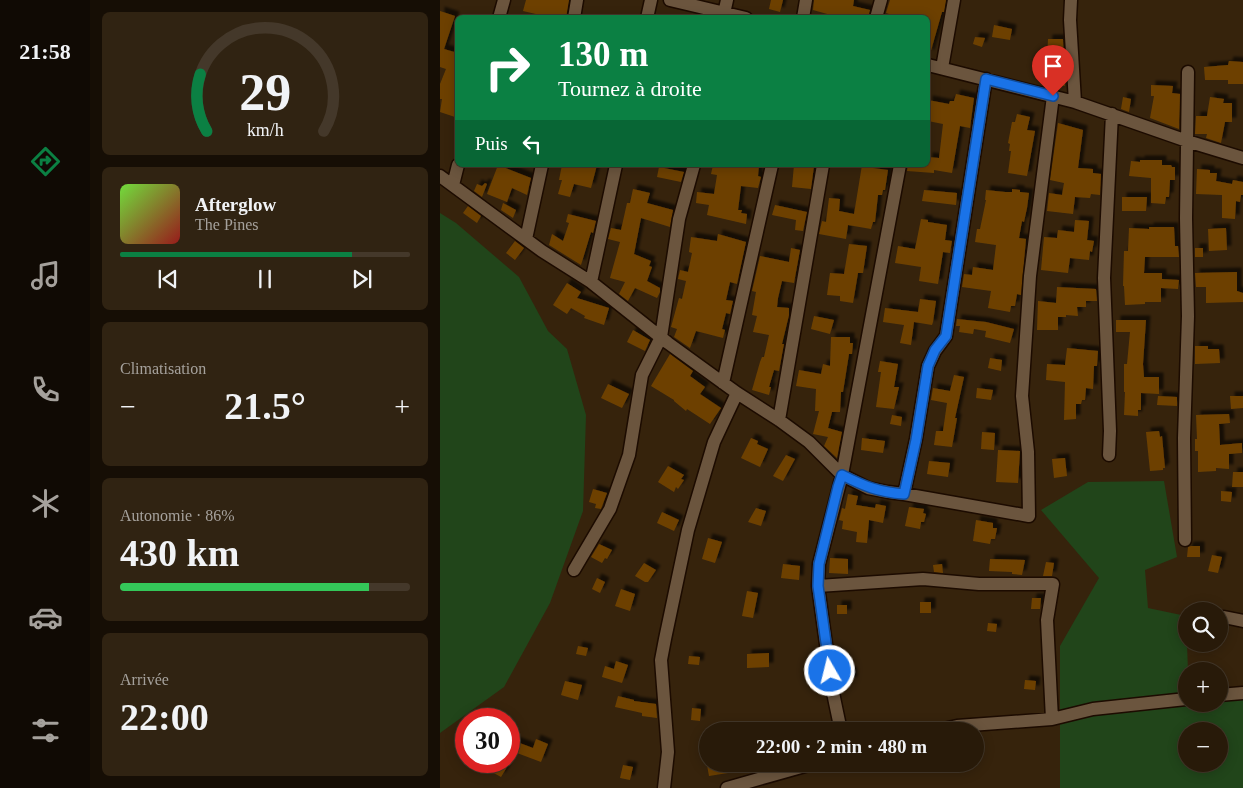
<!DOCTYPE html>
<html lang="fr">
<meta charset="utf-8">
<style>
:root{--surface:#281a09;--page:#302312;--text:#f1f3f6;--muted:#a5a19c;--line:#44382a;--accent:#0b8043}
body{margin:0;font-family:Georgia,serif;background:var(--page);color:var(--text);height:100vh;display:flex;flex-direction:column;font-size:19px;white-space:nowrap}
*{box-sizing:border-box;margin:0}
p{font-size:16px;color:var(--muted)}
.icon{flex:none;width:28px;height:28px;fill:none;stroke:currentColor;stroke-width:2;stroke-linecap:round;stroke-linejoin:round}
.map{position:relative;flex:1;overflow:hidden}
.side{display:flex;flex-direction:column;gap:12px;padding:12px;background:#160e05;width:350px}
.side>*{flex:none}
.top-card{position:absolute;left:15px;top:15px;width:475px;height:152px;border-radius:8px;box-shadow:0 2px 12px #0003,0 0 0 1px var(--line);background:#0b8043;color:#fff;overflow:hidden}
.buttons{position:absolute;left:738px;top:602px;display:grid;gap:10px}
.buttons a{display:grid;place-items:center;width:50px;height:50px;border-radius:50%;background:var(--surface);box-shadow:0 2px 12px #0003,0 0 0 1px var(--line);font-size:25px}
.speed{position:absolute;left:15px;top:708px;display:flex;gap:10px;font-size:25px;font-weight:700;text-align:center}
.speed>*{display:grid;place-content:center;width:65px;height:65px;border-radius:50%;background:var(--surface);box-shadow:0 2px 12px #0003,0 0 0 1px var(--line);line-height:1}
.speed .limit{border:8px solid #d22;background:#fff;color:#111}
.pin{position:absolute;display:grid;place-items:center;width:42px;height:42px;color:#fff;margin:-51px -21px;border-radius:50% 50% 50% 0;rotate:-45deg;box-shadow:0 0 5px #0007}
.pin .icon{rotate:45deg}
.me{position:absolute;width:55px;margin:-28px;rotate:352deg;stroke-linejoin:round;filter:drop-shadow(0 0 4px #0008)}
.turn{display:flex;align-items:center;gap:18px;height:105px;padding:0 20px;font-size:22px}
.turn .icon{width:65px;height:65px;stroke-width:2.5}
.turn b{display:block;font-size:35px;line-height:42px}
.then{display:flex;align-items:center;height:48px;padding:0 20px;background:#0003;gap:10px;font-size:19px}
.big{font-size:38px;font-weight:700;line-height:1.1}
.side .widget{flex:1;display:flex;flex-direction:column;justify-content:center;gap:8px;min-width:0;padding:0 18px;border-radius:8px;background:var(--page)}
.side .dial{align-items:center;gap:0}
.dial svg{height:130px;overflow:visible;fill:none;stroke:var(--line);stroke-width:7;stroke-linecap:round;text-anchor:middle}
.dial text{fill:var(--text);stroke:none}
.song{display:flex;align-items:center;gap:15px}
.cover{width:60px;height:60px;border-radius:8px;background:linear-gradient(135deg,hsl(100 70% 55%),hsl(0 70% 35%))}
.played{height:5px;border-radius:2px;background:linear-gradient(90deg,var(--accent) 80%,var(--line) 80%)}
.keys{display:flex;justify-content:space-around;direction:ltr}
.heat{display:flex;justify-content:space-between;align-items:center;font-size:28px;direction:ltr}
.charge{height:8px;border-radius:4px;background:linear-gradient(90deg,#34c759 86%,var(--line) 0)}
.trip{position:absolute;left:259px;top:722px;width:285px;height:50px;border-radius:25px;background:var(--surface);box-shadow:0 2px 12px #0003,0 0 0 1px var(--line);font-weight:700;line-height:50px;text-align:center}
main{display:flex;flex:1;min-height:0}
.dock{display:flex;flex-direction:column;width:90px;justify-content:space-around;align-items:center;background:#100a04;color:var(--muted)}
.dock .icon{width:35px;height:35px}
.dock .current{color:var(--accent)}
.dock b{font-size:22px;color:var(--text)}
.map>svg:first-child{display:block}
.green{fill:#21451a;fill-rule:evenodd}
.building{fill:#6d4100;filter:url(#shadow)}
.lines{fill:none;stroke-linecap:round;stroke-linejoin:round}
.street-casing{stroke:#1c0b00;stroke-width:15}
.street{stroke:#6b553e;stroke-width:12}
.route-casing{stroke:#114b97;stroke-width:12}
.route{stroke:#1a73e8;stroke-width:9}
</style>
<main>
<nav class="dock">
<b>21:58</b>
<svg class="icon current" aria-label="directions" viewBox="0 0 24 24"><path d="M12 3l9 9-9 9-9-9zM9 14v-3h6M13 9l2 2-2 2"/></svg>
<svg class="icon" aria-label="music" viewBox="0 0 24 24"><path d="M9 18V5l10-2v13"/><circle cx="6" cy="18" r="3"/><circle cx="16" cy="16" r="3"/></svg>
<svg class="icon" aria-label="phone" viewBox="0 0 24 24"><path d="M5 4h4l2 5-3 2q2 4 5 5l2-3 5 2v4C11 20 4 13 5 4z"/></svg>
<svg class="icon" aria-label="climate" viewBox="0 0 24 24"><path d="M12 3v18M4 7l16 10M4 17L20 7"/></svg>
<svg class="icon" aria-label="car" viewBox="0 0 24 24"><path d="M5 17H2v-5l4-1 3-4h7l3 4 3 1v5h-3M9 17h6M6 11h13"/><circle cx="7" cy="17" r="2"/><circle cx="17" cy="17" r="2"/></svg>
<svg class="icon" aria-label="filters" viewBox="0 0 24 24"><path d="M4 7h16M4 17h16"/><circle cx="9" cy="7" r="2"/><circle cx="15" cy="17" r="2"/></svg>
</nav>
<section class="side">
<div class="widget dial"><svg viewBox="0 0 100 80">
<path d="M14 69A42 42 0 1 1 86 69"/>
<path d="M14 69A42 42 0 0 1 10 34" stroke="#0b8043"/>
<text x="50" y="56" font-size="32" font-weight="700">29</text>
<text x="50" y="72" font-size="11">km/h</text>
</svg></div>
<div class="widget">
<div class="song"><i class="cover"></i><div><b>Afterglow</b><p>The Pines</p></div></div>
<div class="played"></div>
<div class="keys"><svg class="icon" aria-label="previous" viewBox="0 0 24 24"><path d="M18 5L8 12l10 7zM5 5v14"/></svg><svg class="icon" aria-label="pause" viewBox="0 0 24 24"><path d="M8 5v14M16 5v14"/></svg><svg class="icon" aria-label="next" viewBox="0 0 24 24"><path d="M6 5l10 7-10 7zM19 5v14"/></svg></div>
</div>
<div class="widget"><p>Climatisation</p>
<div class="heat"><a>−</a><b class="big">21.5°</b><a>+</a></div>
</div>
<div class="widget"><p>Autonomie · 86%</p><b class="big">430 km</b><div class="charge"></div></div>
<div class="widget"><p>Arrivée</p><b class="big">22:00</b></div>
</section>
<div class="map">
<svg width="803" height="788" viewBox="0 0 803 788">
<defs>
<filter id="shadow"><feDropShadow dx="4.5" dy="-4.5" stdDeviation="1" flood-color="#0009"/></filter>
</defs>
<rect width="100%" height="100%" fill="#36230c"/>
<path class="green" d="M0 213 16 223 79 277 108 331 127 349 146 415 143 511 110 603 64 687 0 733Z
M724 481 737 557 705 570 708 608 746 616 748 671H746V704H779V685L803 695V788H620V646L659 578 601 510 648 482ZM746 731H779V764H746Z"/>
<path class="building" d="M86 0H129L126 18H100V15L83 11Z
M331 0H343L340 12 329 9Z
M374 0H414L413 6 430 10 428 18 398 14V17L373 10Z
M450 0H506L504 12H502L490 54H488V18H462L446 13Z
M0 11 15 16 4 49 18 53V118L0 112 2 99H0V84L6 69 0 67Z
M554 25 572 29 570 40 552 37Z
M535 37 545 38 542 47 533 44Z
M608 39H623L625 86 610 84 614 60H607Z
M789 61 803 62V84H788V80H765L764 67 788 65Z
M711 85 733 86 732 93 740 94 739 129 710 118 714 96H711Z
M516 94 534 98 530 128 520 126 512 173 494 170V173L467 171 468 165H488V157L499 158 503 124 488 121V100L509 104 510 101H514Z
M683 97 691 99 689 112 681 109Z
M770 97 784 99 783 103H792V122H785L781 143 766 138 767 134H755L756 116H767Z
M577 114 590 117 587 130 595 131 587 176 568 173 571 151H569L570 144 568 143 572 122H575Z
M618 123 643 130 638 168 653 169V173L661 174 660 195 651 194 650 198 635 197 633 214 607 211 609 193 622 195 624 183 610 180Z
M700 160H722V165H731L732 167H735V180H730L729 197H726L725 204 711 203V178L689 176 691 161 700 162Z
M58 165 91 178 87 195 72 188 67 202 47 194Z
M122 165 139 168 140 165H157L151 188 134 184 130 197 118 194 122 180H119Z
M273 165H319L318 176 321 177 318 188 301 186 298 210H302L301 213 307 214 306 224 267 215 269 205 256 203 257 192 274 194 277 175 271 174Z
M354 165 374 166 371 189 352 187Z
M422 165H434L433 168 448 170 445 190H443L442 195H438L435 222H433L431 229 408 225 406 239 379 234 382 221 386 222 389 198 400 199 399 211 414 214Z
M219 167 244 172 241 182 217 177Z
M757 169 770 170V173H777L776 181 792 184 793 180 803 182V195H801L800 202 796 201 795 219 782 218V195L756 194Z
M45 183 47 184 42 197 34 191 37 184 42 186Z
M193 189 210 193 207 203 233 210 230 227 201 218 194 254 211 261 209 266 212 267 207 281 220 288V292L217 298 195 288 188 301 179 294 185 282 170 278 180 242 168 239 171 228 181 230 187 203H190Z
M572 189 580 190V192L589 193 587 208 584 222 582 221 579 238 586 239 581 295 577 294 575 306H571L570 312 548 308 551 291 522 287 524 274 532 275 533 267 553 270 556 245 535 242 537 229H540L546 200H545L546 190 565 192H572Z
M484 190 517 193 516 205 482 201Z
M682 197H707L706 211H682Z
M63 203 76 210 73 218 61 210Z
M335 205 367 212 363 231 355 230 356 220 332 215Z
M28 206 41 216 37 223 23 213Z
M128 214 156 221 153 233 151 232 141 265 109 245 112 234 123 241 129 223 126 222Z
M481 219 488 220V222L507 225 505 240 512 241 510 253 503 252 498 284 479 281 481 267 455 263 458 246 475 249Z
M635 220 649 221 647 240 654 241 652 252 650 251 649 260 630 258 628 273 601 270 604 237 617 238 618 230 634 232Z
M709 227H734L735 246H738L739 257H705L704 273H722V279L739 280 738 289 721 288V302H705V304L685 305 684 286H683L684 251H688L689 228 709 229Z
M786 228 787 250 769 251 768 229Z
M278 234 306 242 297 284 290 282 286 300 293 301 290 314 286 313 282 329 285 330 283 338 256 331 250 348 234 337 237 329 231 327 239 298 242 299 246 281 238 279 240 270 248 272 252 253 249 252 251 237 277 241Z
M75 241 84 248 75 260 66 253Z
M409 244 427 246 423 273H418L413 303 400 301V296L387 295 390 273 404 274Z
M351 248 360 250 354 283 342 281 338 298 337 307 349 308V315L342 344H344L339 371 334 370 329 387H331L329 395 312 390 320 362 322 357H324L329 335 313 332 317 316 312 315 316 292 312 291 320 256 349 262Z
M755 248H763V257H755Z
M797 272V291L803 293V302L766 303V287H756L755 273Z
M127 283 141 292 137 298 169 308 164 325 144 318 145 316 131 308 127 314 113 305Z
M617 287 656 289 657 301H646V307H637L638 316 626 315V317H618V330H597L598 301 616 303Z
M480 299 496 301 493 322 492 325 474 322 471 345 460 343 464 325 443 322 445 308 478 312Z
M374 316 394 320 390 334 371 329Z
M517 319 546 322 574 329 570 343 545 337 546 331 534 329 533 334 519 332 520 326H516Z
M676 320H706L703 364 704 377H719V394L701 393V410H698V416L684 415 685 392H684V364H687L690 332H676Z
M193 330 210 340 205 351 187 342Z
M391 337H410V343H413L412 354H409L403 392H401L400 412H392L388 428 402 432 397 458 384 446 388 437 373 434 379 411H375L376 389 356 386 359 370 381 374 383 364 390 366Z
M755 346H768V349H779L780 363 755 364Z
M627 348 658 351 657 366H654L653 389 646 388 645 400H642L641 404H636V419L624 420 625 382 606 380 607 364 625 365Z
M230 354 253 371 250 376 265 387 260 394 281 408 270 424 247 409 246 411 234 401V400L211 386Z
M550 358 562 360 561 371 548 368Z
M440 361 458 364 454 387H459L454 409 436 407 441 372H438Z
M514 375 524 377 515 418H517L512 447 494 445 496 431H503L507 403 491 400 493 388 510 391Z
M168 384 189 394 182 408 161 398Z
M537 388 553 390 551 400 536 398Z
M718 396 737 397V406L717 405Z
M790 396H803V408L791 409Z
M789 414 790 423 779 424 780 445 802 443V453L789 454V469L776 468V471L758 472V451H755V439H757L756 415Z
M452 415 462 417 461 426 450 424Z
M719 431 720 437 722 436 725 468H723V470L710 471 706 432Z
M542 432 555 433 554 450 541 449Z
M311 438 318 441 317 444 328 449 320 467 301 458Z
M422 438 445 441 443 453 421 450Z
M558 450 580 451 578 483 556 482Z
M346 455 355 459 343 481 333 476Z
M625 458 627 476 614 478 612 459Z
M489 461 510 463 508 477 487 474Z
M228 466 244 475 241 479 244 480 238 489 236 487 234 492 218 482Z
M793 472H803V487H792Z
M153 489 167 493 161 509 155 508 156 504 149 502Z
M781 491 792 492 791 502 781 501Z
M408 494 418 496 416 505 435 508 436 504 446 506 443 523 429 520 427 543 416 542 417 532 402 529 403 521 399 520 402 508 405 509Z
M469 507 484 509 483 513 486 514 484 522H481L480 529 465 526Z
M316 508 326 511 321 526 308 522Z
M222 512 239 520 234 531 217 523Z
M536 520 553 523V528H557L555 539H551L550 544 533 541Z
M268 538 282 542 275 563 262 559Z
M159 544 172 550 167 559 165 558 162 563 151 557Z
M751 546H760V557H747L748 547Z
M772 555 782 557 778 573 768 571Z
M390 558 408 559V574L389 573Z
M550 559 585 560 582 575 572 574V572L549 571Z
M606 562 614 563 612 576H603Z
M204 563 216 570 208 582H205L195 576Z
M343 564 360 566 359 580 341 578Z
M502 564 503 573 494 572 493 565Z
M157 578 165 582 160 593 152 589Z
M181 589 195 594 190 611 175 606Z
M307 591 318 593 313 618 302 616Z
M592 598H601L600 609H591Z
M480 602H491V613H480Z
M397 605H407V614H397Z
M548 623 557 624 556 632 547 631Z
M138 646 148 648 146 656 136 654Z
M329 653V667L307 668V654Z
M249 656 260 657 259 665 248 664Z
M176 661 188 665 182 683 162 677 165 666 174 669Z
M412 671 413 681 402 683 401 673Z
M585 680 596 681 595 690 584 689Z
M125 681 142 685 138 700 121 695Z
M178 696 194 700V701L216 704 217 718 202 716V713L175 707Z
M252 708 261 709 260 721 251 720Z
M69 739 93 748 96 739 108 744 101 762 69 750Z
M56 761 67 767 61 777 50 771Z
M278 764V766L293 764 294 772 269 776 267 765Z
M183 765 193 767 190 780 180 778Z"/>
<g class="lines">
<g class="street-casing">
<path id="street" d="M230 0 306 18
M631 0 630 20 635 102
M59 18 64 0
M134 18 137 0
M207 18 211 0
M283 18 287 0
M363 18 366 0
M436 18 441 0
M488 65 635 102 747 141 803 158
M502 68 514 0
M0 176 102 251 151 282 228 343 297 393 339 420 369 442 402 475 428 488 448 492 464 494 589 516 588 452 582 396 590 276 613 96
M13 185 18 165
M86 239 102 165
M151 282 176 165
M283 383 332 165
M339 420 383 165
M669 455 670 431 664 278 672 114
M464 494 476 439 488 366 495 351 506 336 546 79
M745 540 744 438 748 316 746 218 748 72
M134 570 170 509 189 455 202 375 221 337 239 219 254 165
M378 586 483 579 539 584H613L607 620 612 719
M784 617 803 621
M779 695 803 693
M401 731 392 688 378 586 379 564 402 475 460 165
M494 731 517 726 612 719 653 709 746 699
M224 788 228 752 221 660 225 639 248 530 274 442 297 393
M287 788 372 764"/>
</g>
<use href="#street" class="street"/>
</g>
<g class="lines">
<g class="route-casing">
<path id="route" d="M390 671 378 586 379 564 398 487 402 475C424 486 438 492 464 494L476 440 488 366 495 350 506 336 546 79 613 96"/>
</g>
<use href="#route" class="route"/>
</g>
</svg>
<div class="buttons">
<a><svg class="icon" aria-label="search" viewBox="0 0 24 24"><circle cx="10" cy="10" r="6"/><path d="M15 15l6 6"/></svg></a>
<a>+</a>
<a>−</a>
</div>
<div class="speed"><div class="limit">30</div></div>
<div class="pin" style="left:613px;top:96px;background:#d93025"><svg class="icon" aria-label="arrive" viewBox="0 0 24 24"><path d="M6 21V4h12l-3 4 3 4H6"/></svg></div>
<svg class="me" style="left:390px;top:671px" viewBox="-20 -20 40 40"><circle r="17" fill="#1a73e8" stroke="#fff" stroke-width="3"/><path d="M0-11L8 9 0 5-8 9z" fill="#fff"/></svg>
<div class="trip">22:00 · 2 min · 480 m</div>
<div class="top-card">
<div class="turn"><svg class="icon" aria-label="right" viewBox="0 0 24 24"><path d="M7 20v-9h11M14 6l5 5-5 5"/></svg><div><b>130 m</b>Tournez à droite</div></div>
<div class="then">Puis<svg class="icon" aria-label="left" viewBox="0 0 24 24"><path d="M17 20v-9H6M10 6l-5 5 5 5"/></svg></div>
</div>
</div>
</main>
